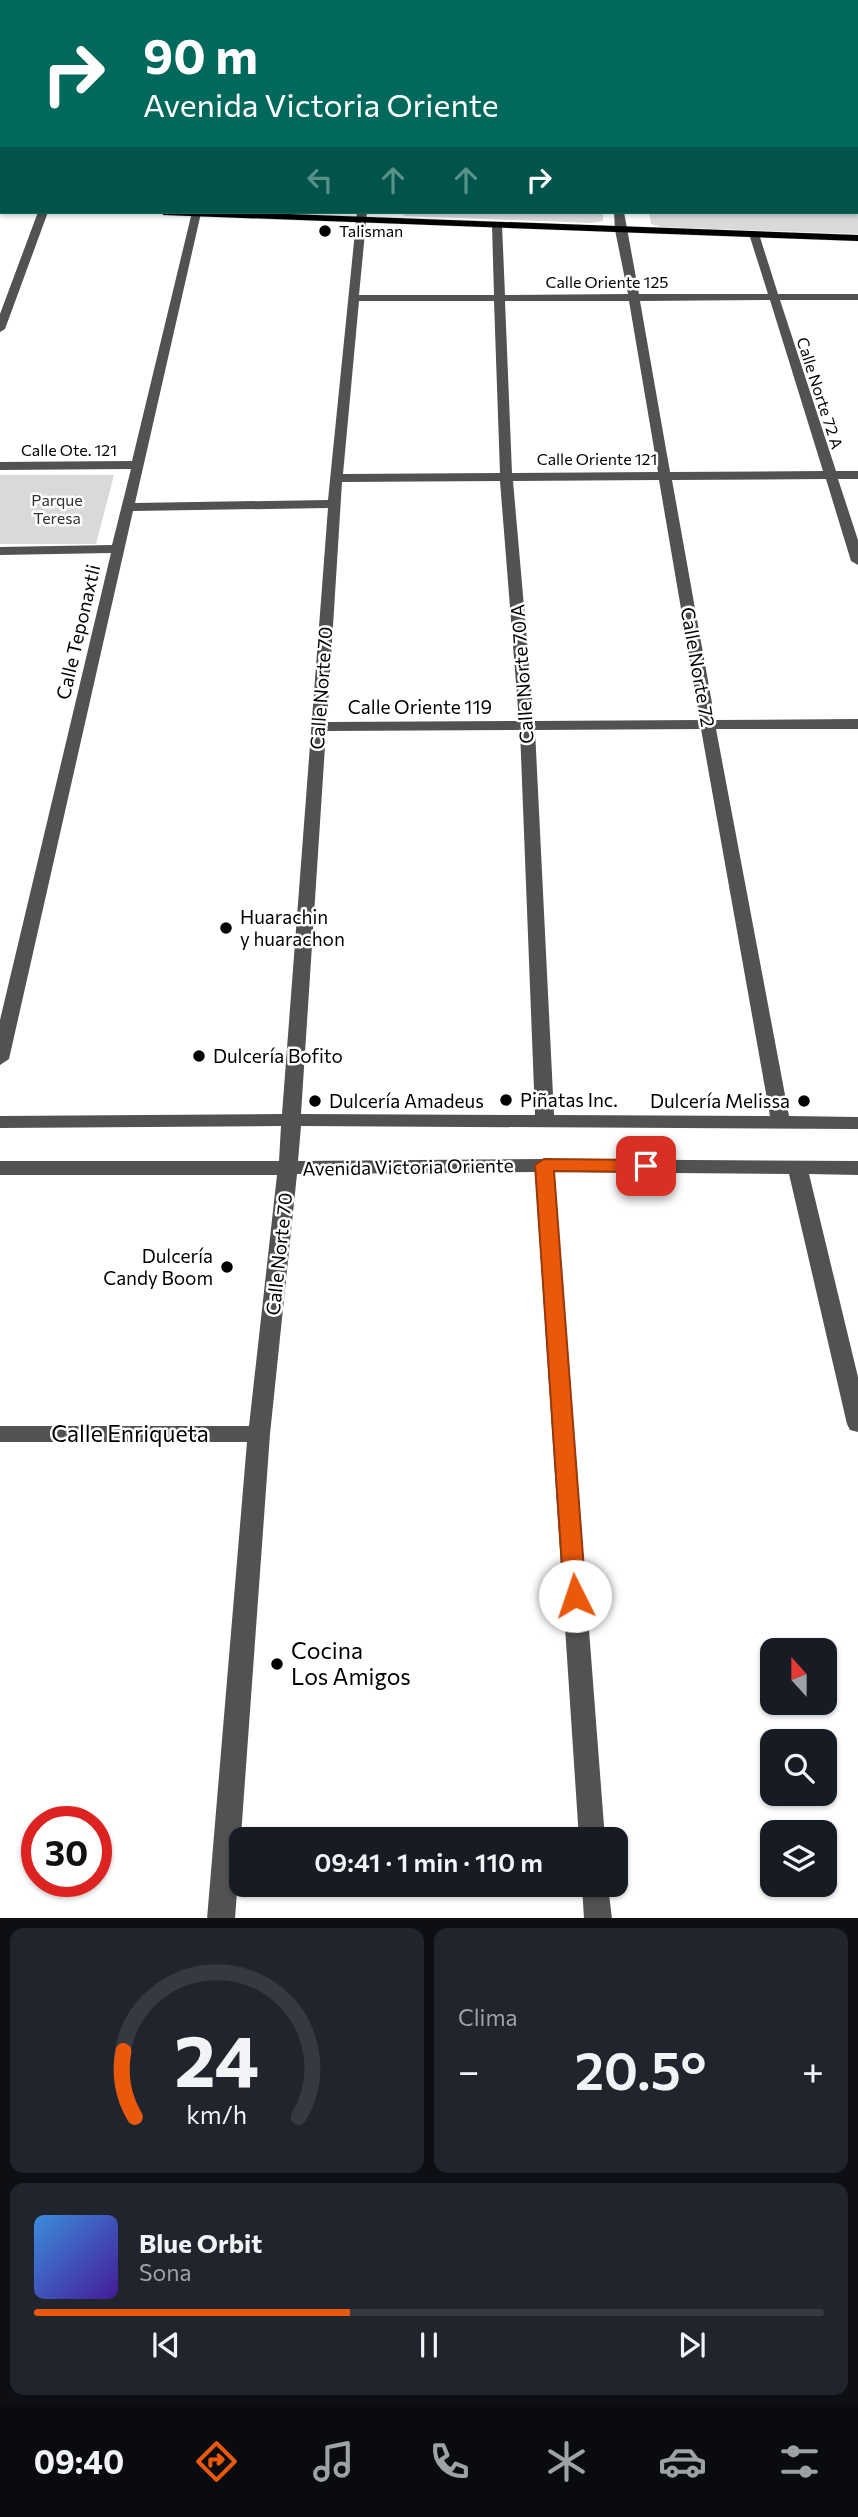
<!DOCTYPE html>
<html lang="es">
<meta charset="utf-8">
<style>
:root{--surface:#171b24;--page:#20242c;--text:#f1f3f6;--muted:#9ea1a6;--line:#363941;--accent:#ea580c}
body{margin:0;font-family:Commissioner,sans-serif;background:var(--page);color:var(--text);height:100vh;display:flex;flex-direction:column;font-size:26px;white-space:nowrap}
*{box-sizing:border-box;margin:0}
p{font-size:23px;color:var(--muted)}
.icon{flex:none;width:38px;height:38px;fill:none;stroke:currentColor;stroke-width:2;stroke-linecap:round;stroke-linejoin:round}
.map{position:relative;height:1918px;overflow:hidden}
.sheet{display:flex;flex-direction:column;gap:10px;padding:10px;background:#0d0f14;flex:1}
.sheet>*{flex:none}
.top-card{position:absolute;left:0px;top:0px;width:859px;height:214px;box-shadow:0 2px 5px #0004;background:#00695c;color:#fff;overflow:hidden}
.needle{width:46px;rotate:339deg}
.tools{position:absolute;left:760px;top:1638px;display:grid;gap:14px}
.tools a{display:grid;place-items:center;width:77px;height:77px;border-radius:14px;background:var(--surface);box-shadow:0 2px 5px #0004;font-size:35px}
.speed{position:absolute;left:21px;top:1806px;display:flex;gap:14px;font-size:35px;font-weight:700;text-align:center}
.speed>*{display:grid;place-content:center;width:91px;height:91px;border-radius:50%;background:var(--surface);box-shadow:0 2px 5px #0004;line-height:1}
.speed .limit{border:10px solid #d22;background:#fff;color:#111}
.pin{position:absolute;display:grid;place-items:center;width:60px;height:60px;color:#fff;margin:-30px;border-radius:14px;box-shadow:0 4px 10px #0006}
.me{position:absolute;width:77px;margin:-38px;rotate:356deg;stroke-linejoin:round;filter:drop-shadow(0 0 5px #0008)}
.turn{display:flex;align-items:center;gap:24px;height:147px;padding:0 28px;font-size:32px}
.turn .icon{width:91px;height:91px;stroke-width:2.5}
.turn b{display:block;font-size:49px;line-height:60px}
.lanes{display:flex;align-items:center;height:66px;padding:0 28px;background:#0003;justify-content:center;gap:35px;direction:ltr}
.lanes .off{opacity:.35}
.big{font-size:52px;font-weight:600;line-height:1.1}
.sheet .card{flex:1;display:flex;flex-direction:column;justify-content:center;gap:10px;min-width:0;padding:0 24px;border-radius:14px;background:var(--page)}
.sheet .dial{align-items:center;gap:0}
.dial svg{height:182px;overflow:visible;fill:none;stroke:var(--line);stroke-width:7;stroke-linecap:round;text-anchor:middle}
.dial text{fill:var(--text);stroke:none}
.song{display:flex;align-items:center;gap:21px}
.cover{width:84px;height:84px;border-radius:10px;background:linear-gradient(135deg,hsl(210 70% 55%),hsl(260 70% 35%))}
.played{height:7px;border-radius:4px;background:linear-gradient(90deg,var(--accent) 40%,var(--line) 40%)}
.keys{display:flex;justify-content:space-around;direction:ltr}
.heat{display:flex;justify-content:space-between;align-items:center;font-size:38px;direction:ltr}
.sheet .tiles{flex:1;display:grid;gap:10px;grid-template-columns:1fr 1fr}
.card:last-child{grid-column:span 2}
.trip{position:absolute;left:229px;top:1827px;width:399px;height:70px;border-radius:14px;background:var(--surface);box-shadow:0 2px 5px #0004;font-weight:600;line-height:70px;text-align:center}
.tabs{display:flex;height:112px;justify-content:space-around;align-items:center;background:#090b0e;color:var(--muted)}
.tabs .icon{width:49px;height:49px}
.tabs .active{color:var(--accent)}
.tabs b{font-size:32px;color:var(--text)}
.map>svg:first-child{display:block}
.green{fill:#d9d9d9}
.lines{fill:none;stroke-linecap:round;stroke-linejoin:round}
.major-casing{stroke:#dbdbdb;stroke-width:1}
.minor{fill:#525252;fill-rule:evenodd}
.major{fill:#000;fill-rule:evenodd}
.route{fill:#ea580c;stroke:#983908;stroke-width:2}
.poi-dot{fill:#000;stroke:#fff;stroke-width:2.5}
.labels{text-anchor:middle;stroke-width:5;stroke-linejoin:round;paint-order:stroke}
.far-poi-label{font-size:16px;fill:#000;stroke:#fff;text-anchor:start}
.far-street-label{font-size:16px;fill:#000;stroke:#fff}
.far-park-label{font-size:16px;fill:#303030;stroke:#fff}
.street-label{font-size:19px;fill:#000;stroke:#fff}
.poi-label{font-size:19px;fill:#000;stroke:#fff;text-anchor:start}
.near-street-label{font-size:23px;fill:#000;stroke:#fff}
.near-poi-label{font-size:23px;fill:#000;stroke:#fff;text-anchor:start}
</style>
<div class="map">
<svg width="858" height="1919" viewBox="0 0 858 1919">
<rect width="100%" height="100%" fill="#fff"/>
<path class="green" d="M858 204V234L661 227 651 224 649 212H858Z
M399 212H603V221L592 223 405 216Z
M0 475H114L96 544H0Z"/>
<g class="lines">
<g class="major-casing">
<path id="major" d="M0 163H2V169H0Z
M0 202H2V208H0Z
M159 212H235L858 235V241L164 215Z"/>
</g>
<path class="minor" d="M377 0H385V2H377Z
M669 0H677V2H669Z
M38 212H48L5 329 0 332V314Z
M192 212 201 213 135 503 328 500 357 212H367L359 295H494L492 225 497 222 502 225 505 295 628 294 615 230 614 212H624L639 294H768L749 234 754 231 759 234 778 294H858V300H780L836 471H858V479H838L858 540V565L851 561 826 479 672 480 715 720 858 719V729H716L789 1116 858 1117V1129L301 1126 298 1161 544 1159 858 1161V1175L809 1174 858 1377V1432L850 1430 847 1424 789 1174 554 1172 605 1839H579L535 1172 297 1174 270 1434 235 1919H207L247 1442H0V1426H249L277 1175H0V1161H279L281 1126 0 1128V1116L282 1114 328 508 133 511 9 1059 0 1065V1020L111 553 0 555V547L112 545 131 469 0 470V462L132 461ZM770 300 823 471 670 472 640 301ZM359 301H494L500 473 343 474ZM505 301H629L658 472 512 473ZM659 480 700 720 534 721 513 481ZM500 481 519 721 327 722 342 482ZM701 729 770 1116 554 1115 535 730ZM520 730 535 1115 301 1114 326 731Z
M582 1885H608L612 1919H584Z"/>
<use href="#major" class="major"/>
</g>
<path class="route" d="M544 1159 646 1160 655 1166 646 1172 554 1171 586 1596 583 1603 575 1605 567 1603 564 1596 535 1165Z"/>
<g class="poi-dot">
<circle cx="325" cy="231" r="7"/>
<circle cx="226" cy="928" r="7"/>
<circle cx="199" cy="1056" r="7"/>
<circle cx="506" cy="1100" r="7"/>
<circle cx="315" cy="1101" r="7"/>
<circle cx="804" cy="1101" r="7"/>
<circle cx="227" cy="1267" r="7"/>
<circle cx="277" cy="1664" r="7"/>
</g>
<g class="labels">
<g class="far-poi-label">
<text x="339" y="237">Talisman</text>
</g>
<g class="far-street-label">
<text x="607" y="288">Calle Oriente 125</text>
<text transform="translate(820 393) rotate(72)" y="6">Calle Norte 72 A</text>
<text x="69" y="456">Calle Ote. 121</text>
<text x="597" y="465">Calle Oriente 121</text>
</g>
<g class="far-park-label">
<text x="57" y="506">Parque<tspan x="57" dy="18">Teresa</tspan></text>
</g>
<g class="street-label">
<text transform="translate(78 632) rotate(-77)" y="7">Calle Teponaxtli</text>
<text transform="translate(698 667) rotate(80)" y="7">Calle Norte 72</text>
<text transform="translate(522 674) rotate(-94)" y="7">Calle Norte 70 A</text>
<text transform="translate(321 688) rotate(-86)" y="7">Calle Norte 70</text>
<text x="420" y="714">Calle Oriente 119</text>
<text transform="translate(408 1167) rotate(-1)" y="7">Avenida Victoria Oriente</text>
<text transform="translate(279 1254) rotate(-84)" y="7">Calle Norte 70</text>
</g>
<g class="poi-label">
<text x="240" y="924">Huarachin<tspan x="240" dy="22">y huarachon</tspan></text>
<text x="213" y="1063">Dulcería Bofito</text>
<text x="520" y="1107">Piñatas Inc.</text>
<text x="329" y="1108">Dulcería Amadeus</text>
<text x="790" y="1108" text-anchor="end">Dulcería Melissa</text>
<text x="213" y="1263" text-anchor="end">Dulcería<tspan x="213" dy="22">Candy Boom</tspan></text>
</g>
<g class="near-street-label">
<text x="130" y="1442">Calle Enriqueta</text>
</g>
<g class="near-poi-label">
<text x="291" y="1659">Cocina<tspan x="291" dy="26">Los Amigos</tspan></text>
</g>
</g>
</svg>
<div class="tools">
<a><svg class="needle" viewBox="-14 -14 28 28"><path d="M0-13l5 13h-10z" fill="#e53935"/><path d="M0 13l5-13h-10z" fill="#9ea1a6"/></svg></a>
<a><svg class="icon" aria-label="search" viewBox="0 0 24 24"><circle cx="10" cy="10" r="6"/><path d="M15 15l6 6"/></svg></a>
<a><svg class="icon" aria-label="layers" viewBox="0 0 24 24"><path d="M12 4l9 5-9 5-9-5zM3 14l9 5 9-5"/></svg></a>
</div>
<div class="speed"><div class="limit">30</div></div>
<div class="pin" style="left:646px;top:1166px;background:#d93025"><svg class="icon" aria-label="arrive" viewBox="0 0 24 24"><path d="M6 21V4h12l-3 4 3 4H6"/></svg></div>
<svg class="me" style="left:575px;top:1596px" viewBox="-20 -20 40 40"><circle r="19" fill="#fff"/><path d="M0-13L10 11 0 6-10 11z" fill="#ea580c"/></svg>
<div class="trip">09:41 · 1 min · 110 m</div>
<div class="top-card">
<div class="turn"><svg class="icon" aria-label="right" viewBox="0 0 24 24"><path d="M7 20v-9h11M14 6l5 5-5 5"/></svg><div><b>90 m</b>Avenida Victoria Oriente</div></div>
<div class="lanes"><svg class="icon off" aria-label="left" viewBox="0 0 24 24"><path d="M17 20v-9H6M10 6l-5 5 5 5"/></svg><svg class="icon off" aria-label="ahead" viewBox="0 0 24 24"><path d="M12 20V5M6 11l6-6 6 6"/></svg><svg class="icon off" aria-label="ahead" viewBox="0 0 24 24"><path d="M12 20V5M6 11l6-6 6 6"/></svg><svg class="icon" aria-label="right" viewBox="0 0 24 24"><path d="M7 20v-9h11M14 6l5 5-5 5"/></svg></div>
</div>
</div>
<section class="sheet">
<div class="tiles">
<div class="card dial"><svg viewBox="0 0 100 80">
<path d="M14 69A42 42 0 1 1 86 69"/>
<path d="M14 69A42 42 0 0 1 9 40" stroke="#ea580c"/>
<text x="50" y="56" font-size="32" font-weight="700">24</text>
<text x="50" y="72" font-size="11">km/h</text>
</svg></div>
<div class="card"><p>Clima</p>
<div class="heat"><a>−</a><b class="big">20.5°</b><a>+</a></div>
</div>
<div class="card">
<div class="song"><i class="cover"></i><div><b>Blue Orbit</b><p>Sona</p></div></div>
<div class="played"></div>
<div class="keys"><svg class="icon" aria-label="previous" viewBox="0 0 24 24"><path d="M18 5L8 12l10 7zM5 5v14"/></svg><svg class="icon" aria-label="pause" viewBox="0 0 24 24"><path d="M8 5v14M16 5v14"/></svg><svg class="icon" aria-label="next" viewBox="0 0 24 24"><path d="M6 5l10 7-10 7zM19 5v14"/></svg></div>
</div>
</div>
</section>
<nav class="tabs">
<b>09:40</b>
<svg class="icon active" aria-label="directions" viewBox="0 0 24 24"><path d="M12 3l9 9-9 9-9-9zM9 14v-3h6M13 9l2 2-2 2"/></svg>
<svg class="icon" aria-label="music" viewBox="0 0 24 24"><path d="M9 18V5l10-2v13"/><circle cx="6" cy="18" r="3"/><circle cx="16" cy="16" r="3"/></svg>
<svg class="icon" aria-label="phone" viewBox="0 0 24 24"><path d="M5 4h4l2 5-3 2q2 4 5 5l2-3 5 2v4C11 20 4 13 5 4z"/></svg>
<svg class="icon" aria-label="climate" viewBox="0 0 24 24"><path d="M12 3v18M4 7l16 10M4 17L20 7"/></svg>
<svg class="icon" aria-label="car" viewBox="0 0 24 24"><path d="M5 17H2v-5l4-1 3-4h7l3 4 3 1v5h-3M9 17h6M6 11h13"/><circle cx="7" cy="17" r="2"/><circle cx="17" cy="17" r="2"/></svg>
<svg class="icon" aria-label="filters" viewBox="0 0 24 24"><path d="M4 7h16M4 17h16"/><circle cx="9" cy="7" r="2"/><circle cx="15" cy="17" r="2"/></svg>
</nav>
